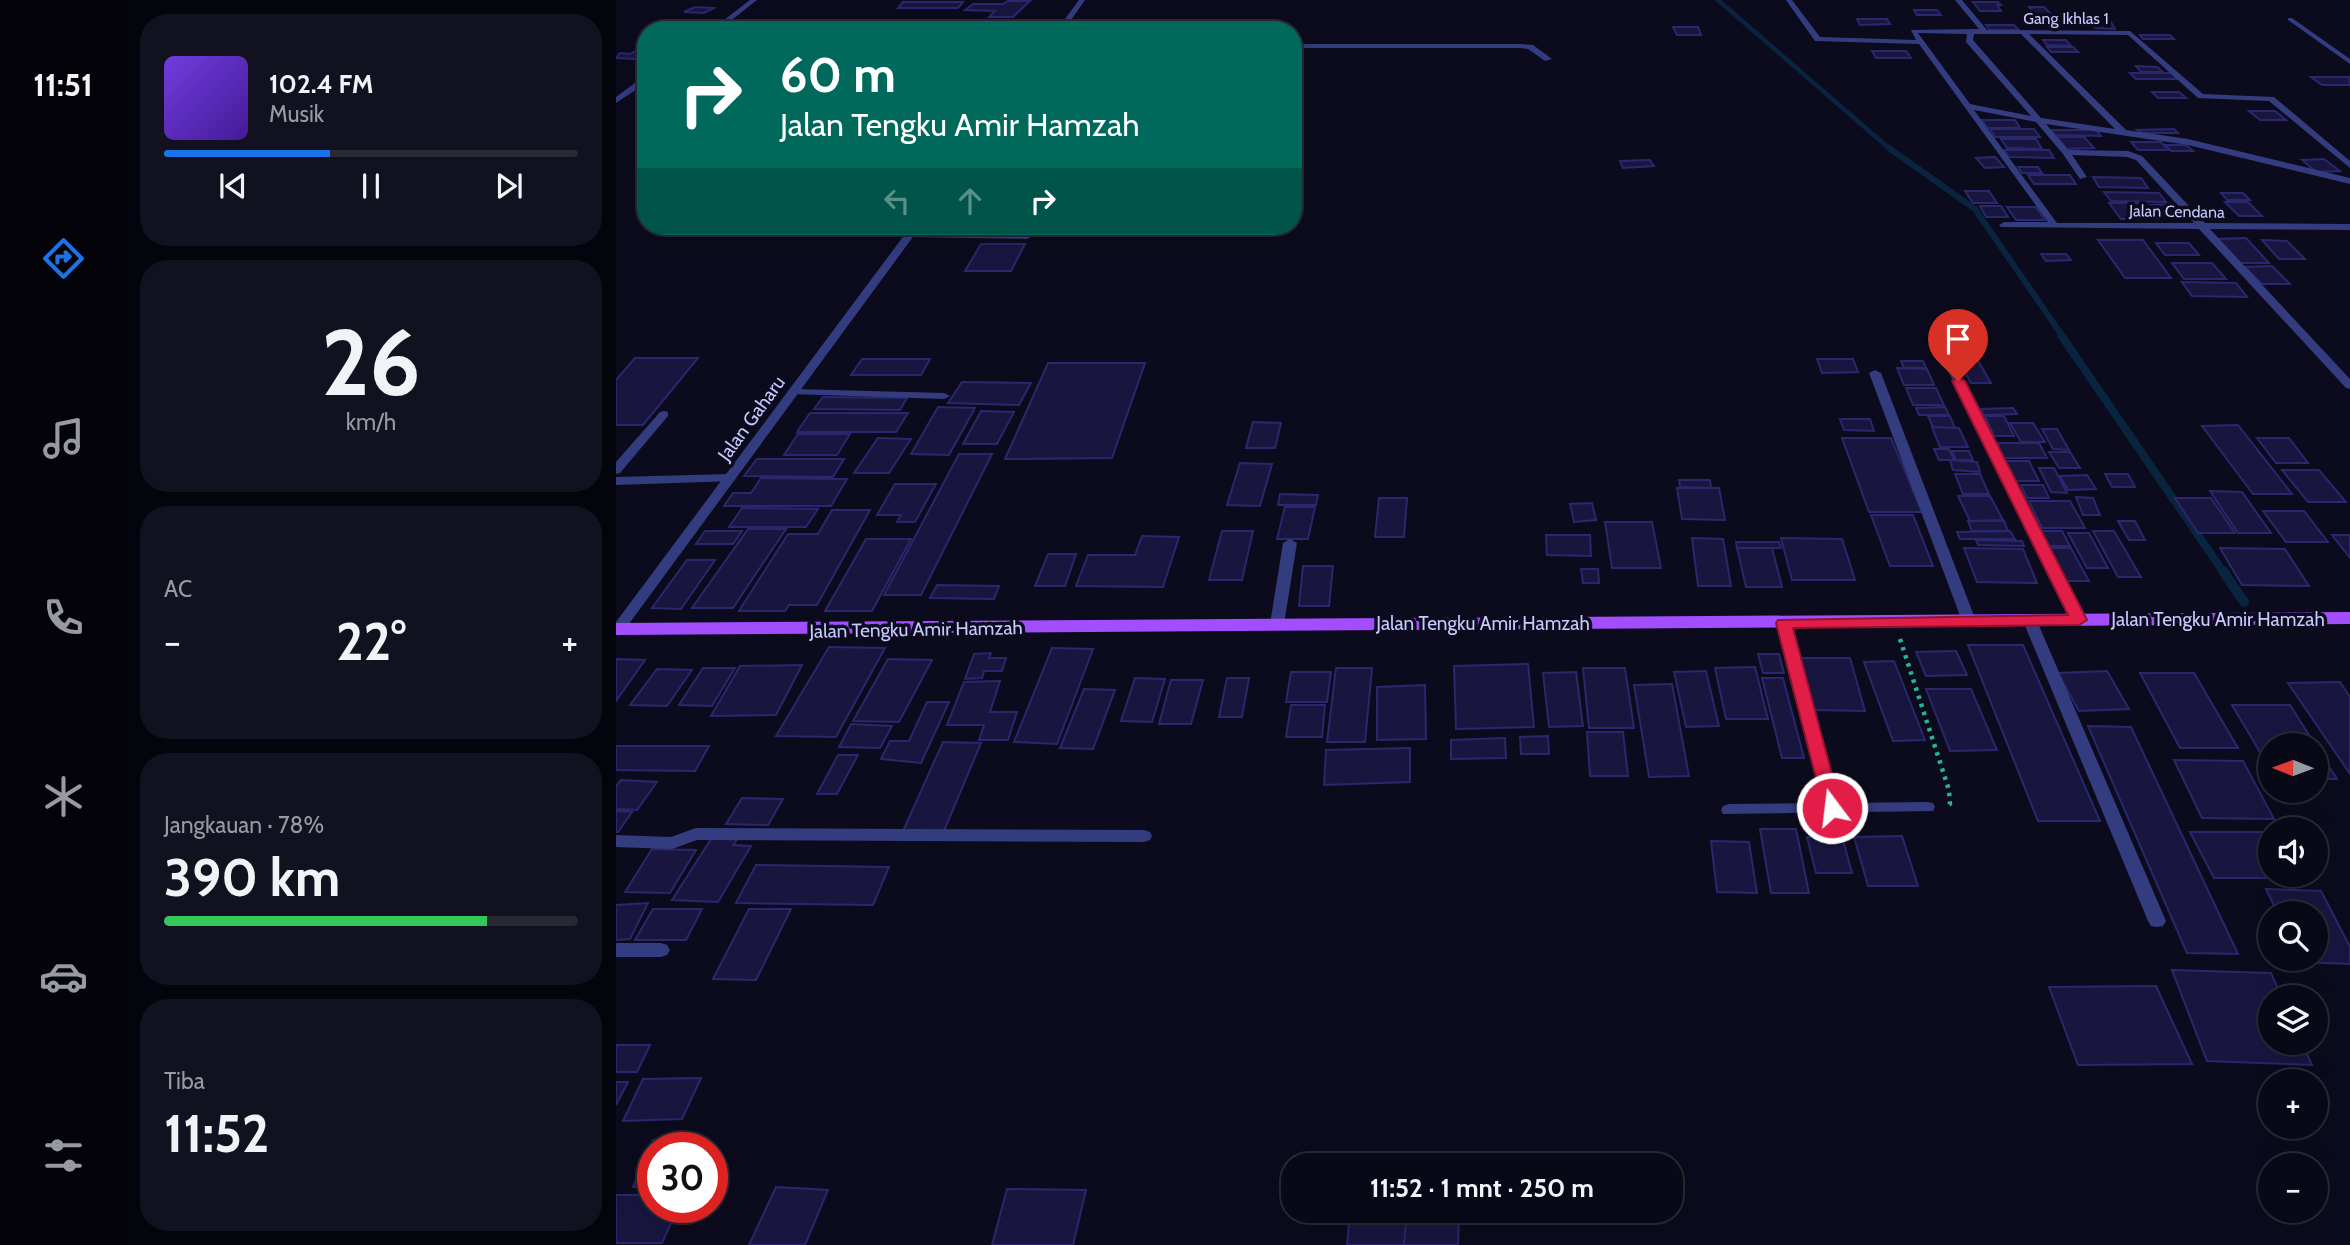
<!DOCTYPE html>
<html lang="id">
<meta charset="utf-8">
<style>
:root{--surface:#080816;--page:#11111f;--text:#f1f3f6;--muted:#989aa1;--line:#292935;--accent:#1a73e8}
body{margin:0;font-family:Cabin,sans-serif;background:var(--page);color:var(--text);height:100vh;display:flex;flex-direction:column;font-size:26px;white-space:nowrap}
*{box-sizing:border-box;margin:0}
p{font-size:23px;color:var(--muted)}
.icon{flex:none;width:38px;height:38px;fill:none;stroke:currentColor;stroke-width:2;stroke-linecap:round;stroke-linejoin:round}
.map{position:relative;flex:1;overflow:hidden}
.side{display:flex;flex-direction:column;gap:14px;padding:14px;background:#04040c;width:490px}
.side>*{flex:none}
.banner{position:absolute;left:21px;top:21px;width:665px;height:214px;border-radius:28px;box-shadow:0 7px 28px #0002,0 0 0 2px var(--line);background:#00695c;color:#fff;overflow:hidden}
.needle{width:46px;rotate:271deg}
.tools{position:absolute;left:1642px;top:733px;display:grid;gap:14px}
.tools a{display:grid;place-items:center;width:70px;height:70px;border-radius:50%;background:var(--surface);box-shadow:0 7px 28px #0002,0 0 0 2px var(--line);font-size:35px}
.speed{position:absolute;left:21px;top:1132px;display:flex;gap:14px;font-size:35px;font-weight:700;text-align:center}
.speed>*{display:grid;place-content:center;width:91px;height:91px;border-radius:50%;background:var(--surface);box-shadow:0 7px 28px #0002,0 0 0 2px var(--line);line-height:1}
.speed .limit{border:10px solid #d22;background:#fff;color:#111}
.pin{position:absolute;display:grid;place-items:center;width:60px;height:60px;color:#fff;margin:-72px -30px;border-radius:50% 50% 50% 0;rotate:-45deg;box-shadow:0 0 7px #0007}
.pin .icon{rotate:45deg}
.me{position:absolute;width:77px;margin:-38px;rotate:345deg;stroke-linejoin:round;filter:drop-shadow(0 0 5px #0008)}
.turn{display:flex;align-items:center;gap:24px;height:147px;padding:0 28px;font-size:32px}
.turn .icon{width:91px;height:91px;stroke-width:2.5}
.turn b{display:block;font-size:49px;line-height:60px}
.lanes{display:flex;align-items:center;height:66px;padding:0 28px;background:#0003;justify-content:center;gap:35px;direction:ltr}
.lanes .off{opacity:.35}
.big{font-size:52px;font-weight:700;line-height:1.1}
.side .tile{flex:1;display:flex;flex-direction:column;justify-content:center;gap:10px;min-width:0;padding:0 24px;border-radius:28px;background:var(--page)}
.side .dial{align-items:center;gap:0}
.dial b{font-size:91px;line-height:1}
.song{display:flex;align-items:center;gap:21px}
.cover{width:84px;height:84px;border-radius:10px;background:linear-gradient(135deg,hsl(260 70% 55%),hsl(260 70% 35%))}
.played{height:7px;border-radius:4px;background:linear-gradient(90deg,var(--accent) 40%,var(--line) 40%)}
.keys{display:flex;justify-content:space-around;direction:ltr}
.heat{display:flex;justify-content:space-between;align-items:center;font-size:38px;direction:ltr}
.charge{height:10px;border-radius:5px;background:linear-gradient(90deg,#34c759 78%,var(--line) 0)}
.trip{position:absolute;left:665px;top:1153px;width:402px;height:70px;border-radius:28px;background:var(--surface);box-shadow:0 7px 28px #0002,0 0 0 2px var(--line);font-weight:700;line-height:70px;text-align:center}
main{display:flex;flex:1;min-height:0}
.dock{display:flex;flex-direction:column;width:126px;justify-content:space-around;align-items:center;background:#030309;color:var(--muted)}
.dock .icon{width:49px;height:49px}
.dock .active{color:var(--accent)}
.dock b{font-size:32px;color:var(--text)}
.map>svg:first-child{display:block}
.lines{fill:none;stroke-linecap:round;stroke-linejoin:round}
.stream-far3{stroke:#08243f;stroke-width:4.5}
.stream-far2{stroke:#08243f;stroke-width:6}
.stream-far1{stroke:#08243f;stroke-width:8}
.stream{stroke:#08243f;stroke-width:10}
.building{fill:#18163f;stroke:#2a276c;stroke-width:2}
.path{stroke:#27b396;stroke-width:4.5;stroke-dasharray:3.5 5;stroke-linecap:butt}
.service{fill:#333c7f;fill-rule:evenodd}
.minor{fill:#333c7f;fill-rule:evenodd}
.tertiary{fill:#333c7f;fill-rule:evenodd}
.primary{fill:#a24eff;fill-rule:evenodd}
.route{fill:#e11d48;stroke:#92132f;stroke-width:2}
.labels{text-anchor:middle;stroke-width:7;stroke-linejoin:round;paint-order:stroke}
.far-street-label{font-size:16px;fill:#c7c9ff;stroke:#0b0b1d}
.street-label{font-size:19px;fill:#c7c9ff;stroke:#0b0b1d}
</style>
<main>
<nav class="dock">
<b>11:51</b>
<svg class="icon active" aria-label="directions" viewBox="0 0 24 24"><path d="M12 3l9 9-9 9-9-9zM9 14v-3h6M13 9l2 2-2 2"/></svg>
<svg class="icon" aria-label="music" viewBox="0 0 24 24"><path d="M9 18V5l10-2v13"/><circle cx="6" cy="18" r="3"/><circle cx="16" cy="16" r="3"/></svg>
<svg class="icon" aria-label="phone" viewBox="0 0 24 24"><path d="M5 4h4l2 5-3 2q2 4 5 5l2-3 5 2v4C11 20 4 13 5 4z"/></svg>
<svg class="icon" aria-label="climate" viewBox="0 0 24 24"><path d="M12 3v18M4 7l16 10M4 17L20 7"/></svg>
<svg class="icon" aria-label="car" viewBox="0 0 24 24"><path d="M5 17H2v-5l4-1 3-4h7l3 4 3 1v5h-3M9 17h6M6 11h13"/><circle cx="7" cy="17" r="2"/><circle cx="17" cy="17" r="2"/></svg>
<svg class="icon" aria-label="filters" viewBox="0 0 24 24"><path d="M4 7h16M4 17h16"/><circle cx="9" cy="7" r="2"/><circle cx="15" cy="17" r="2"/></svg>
</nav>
<section class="side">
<div class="tile">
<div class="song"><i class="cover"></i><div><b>102.4 FM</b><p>Musik</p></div></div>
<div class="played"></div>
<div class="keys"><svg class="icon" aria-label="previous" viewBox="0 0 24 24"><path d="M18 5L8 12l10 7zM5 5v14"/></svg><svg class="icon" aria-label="pause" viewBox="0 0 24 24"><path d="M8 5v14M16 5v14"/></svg><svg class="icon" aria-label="next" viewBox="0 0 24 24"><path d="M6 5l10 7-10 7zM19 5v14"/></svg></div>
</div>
<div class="tile dial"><b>26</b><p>km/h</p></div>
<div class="tile"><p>AC</p>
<div class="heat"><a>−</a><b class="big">22°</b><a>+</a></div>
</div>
<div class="tile"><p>Jangkauan · 78%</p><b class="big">390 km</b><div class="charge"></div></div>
<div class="tile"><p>Tiba</p><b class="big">11:52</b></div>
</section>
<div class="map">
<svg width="1734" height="1245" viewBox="0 0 1734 1245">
<rect width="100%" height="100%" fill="#0b0b1d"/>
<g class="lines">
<path class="stream-far3" d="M1102 0 1275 150"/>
<path class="stream-far2" d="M1273 148 1359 209 1447 337"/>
<path class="stream-far1" d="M1445 335 1608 573"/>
<path class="stream" d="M1607 571 1628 602"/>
</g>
<path class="building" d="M392 1H414L397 17H373L379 11 349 10 357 4H387Z
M287 2H347L342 8H282Z
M1357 2H1382L1385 5H1381L1385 11H1364Z
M79 7 98 8 88 13 68 12Z
M1413 7H1428L1435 14H1420Z
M1298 10H1321L1325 15H1301Z
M1470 18 1493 19 1499 29 1479 28Z
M1241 19H1271L1274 24 1244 25Z
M44 21 73 23 60 30H29Z
M1370 25H1398L1403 30H1374Z
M1057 27H1082L1085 35H1061Z
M1524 35H1554L1558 39H1527Z
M1427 40H1450L1455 46 1431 45Z
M1431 47H1457L1462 52H1435Z
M22 50H30V54L19 59 0 58 4 53 14 54Z
M1256 51H1290L1295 58H1260Z
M1520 66 1541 67 1547 72H1525Z
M1514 73H1555L1561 79H1520Z
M1695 77H1733L1734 85H1706Z
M1536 92H1563L1570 98H1542Z
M1633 111H1659L1670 120H1644Z
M1366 120H1399L1404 128H1371Z
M1374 129H1418L1424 137H1379Z
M1558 129 1562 133H1525L1521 130Z
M1435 130H1480L1485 136 1439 135Z
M1441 137H1468L1478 148 1451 149Z
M1385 139H1420L1426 149 1391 148Z
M1515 142H1545L1552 150H1522Z
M1549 145H1570L1577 151H1555Z
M1388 150H1433L1438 158 1393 157Z
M1379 157 1388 167 1369 168 1360 158Z
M1708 159 1724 171 1700 172 1686 160Z
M1034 160 1038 166 1007 168 1004 161Z
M1402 167H1422L1426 173H1406Z
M1412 175H1454L1460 184H1418Z
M1477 177 1525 178 1532 188 1483 187Z
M1349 191H1373L1381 203H1357Z
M1488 192 1543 193 1550 202 1495 201Z
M1605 193H1627L1634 200H1611Z
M1609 202H1632L1646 216H1623Z
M1493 203H1528L1541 219H1505Z
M1555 204 1566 217H1545L1534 205Z
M1364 206H1385L1392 217H1370Z
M1391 207H1420L1429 220H1400Z
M1630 238 1653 263H1623L1600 239Z
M1482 240H1527L1555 278H1509Z
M1646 240 1671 241 1689 259H1663Z
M1540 243H1573L1583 255H1549Z
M365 244H409L395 271H349Z
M1425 254H1450L1455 260 1430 261Z
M1556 263H1596L1610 279H1568Z
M1656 266 1674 284H1646L1629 267Z
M1566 282 1620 283 1631 297 1576 296Z
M1340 357H1360L1375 383H1355Z
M19 358H82L27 425H0V380Z
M246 359H314L305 375H235Z
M1201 359H1237L1242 372 1206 373Z
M1285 361H1307L1310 368H1288Z
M432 363H529L496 458 389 459Z
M1281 368 1311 369 1318 385H1288Z
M346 382 415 383 403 405 332 403Z
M1290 388H1320L1328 405H1297Z
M207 397 291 398 284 410 198 409Z
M322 407 359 408 333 455 295 454Z
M1329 407 1333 415H1303L1300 408Z
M1397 408 1401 414 1368 415 1365 409Z
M365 411 398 412 381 444H347Z
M194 413H292L280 432H181Z
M1312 416H1334L1339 428 1317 427Z
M1369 416H1388L1398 436H1378Z
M1224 419H1254L1258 431 1228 430Z
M637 422 665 423 659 448H630Z
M1394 423H1417L1429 442H1405Z
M1622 425 1676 494H1637L1586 426Z
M1316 427 1343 428 1352 447H1324Z
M1426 429H1441L1453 450 1437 449Z
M182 434H234L221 455H168Z
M262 438 295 439 273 473H238Z
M1226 438H1275L1306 512H1253Z
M1641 438H1673L1692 463H1660Z
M1381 443H1423L1431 458H1388Z
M1318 449H1333L1338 460H1323Z
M1336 451H1353L1357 460H1340Z
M1433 452H1454L1464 468H1443Z
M343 454H376L305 595H268Z
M141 459H228L217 477 128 476Z
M1334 460 1361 462 1364 472 1337 470Z
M1390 461H1413L1423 481H1399Z
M624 463 656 464 644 506 611 505Z
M1423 468H1438L1451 493 1435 492Z
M1666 470H1703L1730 502H1692Z
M1339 474H1364L1373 494H1347Z
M1489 474H1512L1519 487H1496Z
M1471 475 1480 489 1452 490 1444 476Z
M145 478 231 479 215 506H108L117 493H135Z
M1063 480H1094L1095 488 1064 487Z
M279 484H320L299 522H281L285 515H261Z
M1405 485H1427L1433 498H1411Z
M1061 488H1103L1109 520 1066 519Z
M1594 491 1626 492 1655 533H1622Z
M664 494 702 495 700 505H662Z
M1342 496H1374L1387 520 1354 521Z
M1460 497 1477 498 1484 515H1467Z
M763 498H791L788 537H759Z
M1559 498H1595L1619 533H1582Z
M1413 501H1454L1469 528H1426Z
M976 503 980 520 958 522 954 504Z
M669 507H699L692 539H661Z
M126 508 202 509 190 527H113Z
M216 510H254L201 605H173L169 611H123L172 534H202Z
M1647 511H1688L1712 542H1670Z
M1255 515H1297L1317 566H1274Z
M1352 521H1388L1392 531H1356Z
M1502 521H1519L1529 540H1513Z
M989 522H1036L1045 568H996Z
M132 529H170L117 608H76Z
M89 531H126L117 544H80Z
M606 531H637L626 580H593Z
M1394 531 1399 539H1344L1341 532Z
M1424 531H1446L1454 546H1432Z
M1477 531H1498L1525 577H1502Z
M1452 533H1473L1492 568H1471Z
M930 535H974L975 556 931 555Z
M1716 535H1734V558Z
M526 536 563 537 547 587 460 586 472 555H519Z
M1076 538 1107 539 1115 586H1082Z
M1165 538 1226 539 1239 580H1176Z
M250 539H295L256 611H209Z
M1360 540 1406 541 1408 546 1362 545Z
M1120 542H1163L1165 548H1121Z
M1121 548H1156L1166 587H1130Z
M1348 548 1407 549 1421 583 1361 582Z
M1432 548H1455L1473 581H1449Z
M1604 548 1669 549 1693 586 1626 585Z
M432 554H460L449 586H419Z
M71 560H99L65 609 36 608Z
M687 566H717L713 606H683Z
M965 569H982L983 583H967Z
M321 585 383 586 378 599 314 598Z
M1352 645H1407L1484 821H1422Z
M213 647 269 648 220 737 160 736Z
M436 648 477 649 441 744 398 742Z
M1340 651 1351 675 1310 676 1300 652Z
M375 653 373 658H390L386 671H368L366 678 349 679 358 654Z
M1142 654H1163L1168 673H1147Z
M1184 658H1234L1249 711 1197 710Z
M0 659 29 660 0 701Z
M272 659 316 660 283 722 237 721Z
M1278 661 1309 740 1277 741 1248 662Z
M912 664 918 727 840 729 838 666Z
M186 665 160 715 95 716 124 666Z
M1139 667 1152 719H1110L1099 668Z
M87 668H119L96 706 63 705Z
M720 668H756L749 742H711Z
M967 668H1009L1018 728H973Z
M41 669 76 670 51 706 14 705Z
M1090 671 1103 726 1070 727 1058 672Z
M1491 671 1513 709 1463 711 1442 673Z
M675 672H715L711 702H670Z
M960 672 967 726 933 727 927 673Z
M1524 673H1578L1622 748H1564Z
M519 678 549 679 536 722 505 721Z
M611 678H633L626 717H603Z
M1146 678H1167L1188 758H1166Z
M555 680H587L575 724H543Z
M384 681 374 712H401L392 740H363L368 725H331L348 682Z
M1724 682 1734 697V774L1672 683Z
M1056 684 1073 776 1033 777 1018 685Z
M809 685 810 739 761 740V687Z
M468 689 499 690 477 749 444 748Z
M1310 689H1355L1381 750 1334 751Z
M311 702H333L305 763 265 759 274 741H293Z
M675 705H709L706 737H670Z
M1616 705H1674L1721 779H1699V746H1654V769Z
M235 724 276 726 264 748 223 747Z
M1472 726 1515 727 1622 954 1571 953Z
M971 732H1007L1012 776H974Z
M932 736 933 754H905L904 737Z
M889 738 890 758 835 759V740Z
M327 742 365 743 328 831H287Z
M0 746H93L79 771 0 770Z
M794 748V782L708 785 710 750Z
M222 755H242L221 794H201Z
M1558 760 1627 761 1658 819 1586 818Z
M5 780 41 782 21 810 0 809V786Z
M126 798 167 799 152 825 110 824Z
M0 811 16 812 2 832H0Z
M1144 829H1180L1193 893H1155Z
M1574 832H1654V875H1688L1690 878H1598Z
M97 836 123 837 117 845 135 846 102 902 56 900Z
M1226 836 1236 873H1200L1191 837Z
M1286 836 1302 886H1252L1238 837Z
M1095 841 1133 842 1141 893 1101 892Z
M36 849 80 850 54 893 9 892Z
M140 865 273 867 257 905 120 903Z
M1650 889 1705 891 1734 947V964L1686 962 1684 959H1699V914H1662Z
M32 903 14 939 0 940V905Z
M37 909H86L70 940H19Z
M133 909H175L140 980 97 979Z
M1556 970 1655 973 1666 998H1654V1043H1686L1696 1065 1591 1061Z
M1540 986 1576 1064 1462 1065 1433 987Z
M0 1045H34L21 1072H0Z
M85 1078 66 1119 7 1121 27 1079Z
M0 1082H12L0 1105Z
M79 1139 75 1148H37V1187H17L37 1140Z
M160 1187 212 1190 189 1245H133Z
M391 1189 470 1190 457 1245H376Z
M0 1195H37V1208H62L46 1243H0Z
M734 1211H791L788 1245H731Z
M791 1211H843L842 1245H788Z"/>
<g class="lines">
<path class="path" d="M1284 639 1333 790 1334 804 1331 805"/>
<path class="service" d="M677 44H905L917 45 936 59 929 61 912 49 905 48H677Z
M1259 370 1265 373 1360 621 1358 624H1348L1346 621 1253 373Z
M178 389 328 393 334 396 328 399 174 394V390Z
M674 539 681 543 668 624 661 628 654 624 667 543Z
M1414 617 1421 621 1550 921 1547 926 1541 927 1535 926 1532 921 1407 621Z"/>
<path class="minor" d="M134 0H141L103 30H95Z
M1170 0H1176L1204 37 1300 40 1295 30 1363 29 1339 0H1346L1371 30 1514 31 1587 94 1658 97 1734 161V168L1653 101 1582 98 1512 35 1413 34 1510 130 1572 139 1734 178V184L1572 145 1430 124 1452 150 1512 151 1526 156 1589 223 1734 224V230L1594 229 1734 379V389L1730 388 1583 229 1385 227 1383 225 1388 222H1432L1303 44 1199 41ZM1302 33 1351 34 1350 42 1415 116 1354 104ZM1358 34H1405L1499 129 1425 118 1357 40ZM1358 110 1420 122 1447 154 1464 179 1471 177 1456 155 1511 157 1520 160 1578 223H1441Z
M1672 18H1676L1734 59V64L1672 20Z
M27 77H30V83L0 103V97Z
M293 232 411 233 416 236 411 239 290 237V233Z
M1330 354 1335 357 1470 620 1468 623 1463 624 1456 620 1325 357Z
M48 411 52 412V416L4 473 0 474V462L44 412Z
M114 474 118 475 120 478 118 481 0 485V477Z
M1168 619 1175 623 1223 803 1311 802 1317 803 1319 807 1317 811 1107 814 1105 810 1107 806 1113 804 1207 803 1161 623Z
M80 828 528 830 534 832 536 836 534 840 528 842 81 840 56 849 0 847V835L55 837Z
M0 943H45L51 945 54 950 51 955 45 957H0Z"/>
<path class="tertiary" d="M463 0H469L448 30H441Z
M295 226H305L7 632 0 633V622Z"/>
<path class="primary" d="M1734 612V624L0 635V623Z"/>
</g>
<path class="route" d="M1342 377 1349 381 1471 620 1463 625 1177 628 1225 808 1222 813H1209L1160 623 1162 620 1452 615 1336 381Z"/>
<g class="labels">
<g class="far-street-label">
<text x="1450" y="24">Gang Ikhlas 1</text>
<text transform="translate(1561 211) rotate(1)" y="6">Jalan Cendana</text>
</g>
<g class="street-label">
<text transform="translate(135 418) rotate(-54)" y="7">Jalan Gaharu</text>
<text x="1602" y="626">Jalan Tengku Amir Hamzah</text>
<text x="867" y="630">Jalan Tengku Amir Hamzah</text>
<text transform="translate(300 629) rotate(-1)" y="7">Jalan Tengku Amir Hamzah</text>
</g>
</g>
</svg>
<div class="tools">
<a><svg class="needle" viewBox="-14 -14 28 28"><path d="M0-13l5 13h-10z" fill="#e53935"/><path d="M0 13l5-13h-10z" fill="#989aa1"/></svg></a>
<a><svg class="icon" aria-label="sound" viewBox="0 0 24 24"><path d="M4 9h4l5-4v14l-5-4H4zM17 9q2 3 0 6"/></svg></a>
<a><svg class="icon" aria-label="search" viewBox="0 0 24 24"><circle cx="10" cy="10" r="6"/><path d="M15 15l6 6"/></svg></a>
<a><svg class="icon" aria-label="layers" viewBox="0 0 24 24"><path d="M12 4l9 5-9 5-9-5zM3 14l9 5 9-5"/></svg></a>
<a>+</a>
<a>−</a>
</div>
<div class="speed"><div class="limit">30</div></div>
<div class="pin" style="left:1342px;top:381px;background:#d93025"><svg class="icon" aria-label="arrive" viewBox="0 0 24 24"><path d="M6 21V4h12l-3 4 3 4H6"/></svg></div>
<svg class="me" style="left:1216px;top:808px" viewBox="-20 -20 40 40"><circle r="17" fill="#e11d48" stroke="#fff" stroke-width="3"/><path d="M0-11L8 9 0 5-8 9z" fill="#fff"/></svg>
<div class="trip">11:52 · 1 mnt · 250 m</div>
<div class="banner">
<div class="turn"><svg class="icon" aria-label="right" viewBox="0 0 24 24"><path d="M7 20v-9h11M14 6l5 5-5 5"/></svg><div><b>60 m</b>Jalan Tengku Amir Hamzah</div></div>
<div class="lanes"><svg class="icon off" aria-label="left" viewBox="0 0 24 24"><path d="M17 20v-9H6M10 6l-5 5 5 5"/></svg><svg class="icon off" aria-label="ahead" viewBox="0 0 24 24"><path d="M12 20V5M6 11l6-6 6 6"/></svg><svg class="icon" aria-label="right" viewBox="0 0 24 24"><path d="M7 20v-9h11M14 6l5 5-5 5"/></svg></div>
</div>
</div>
</main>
